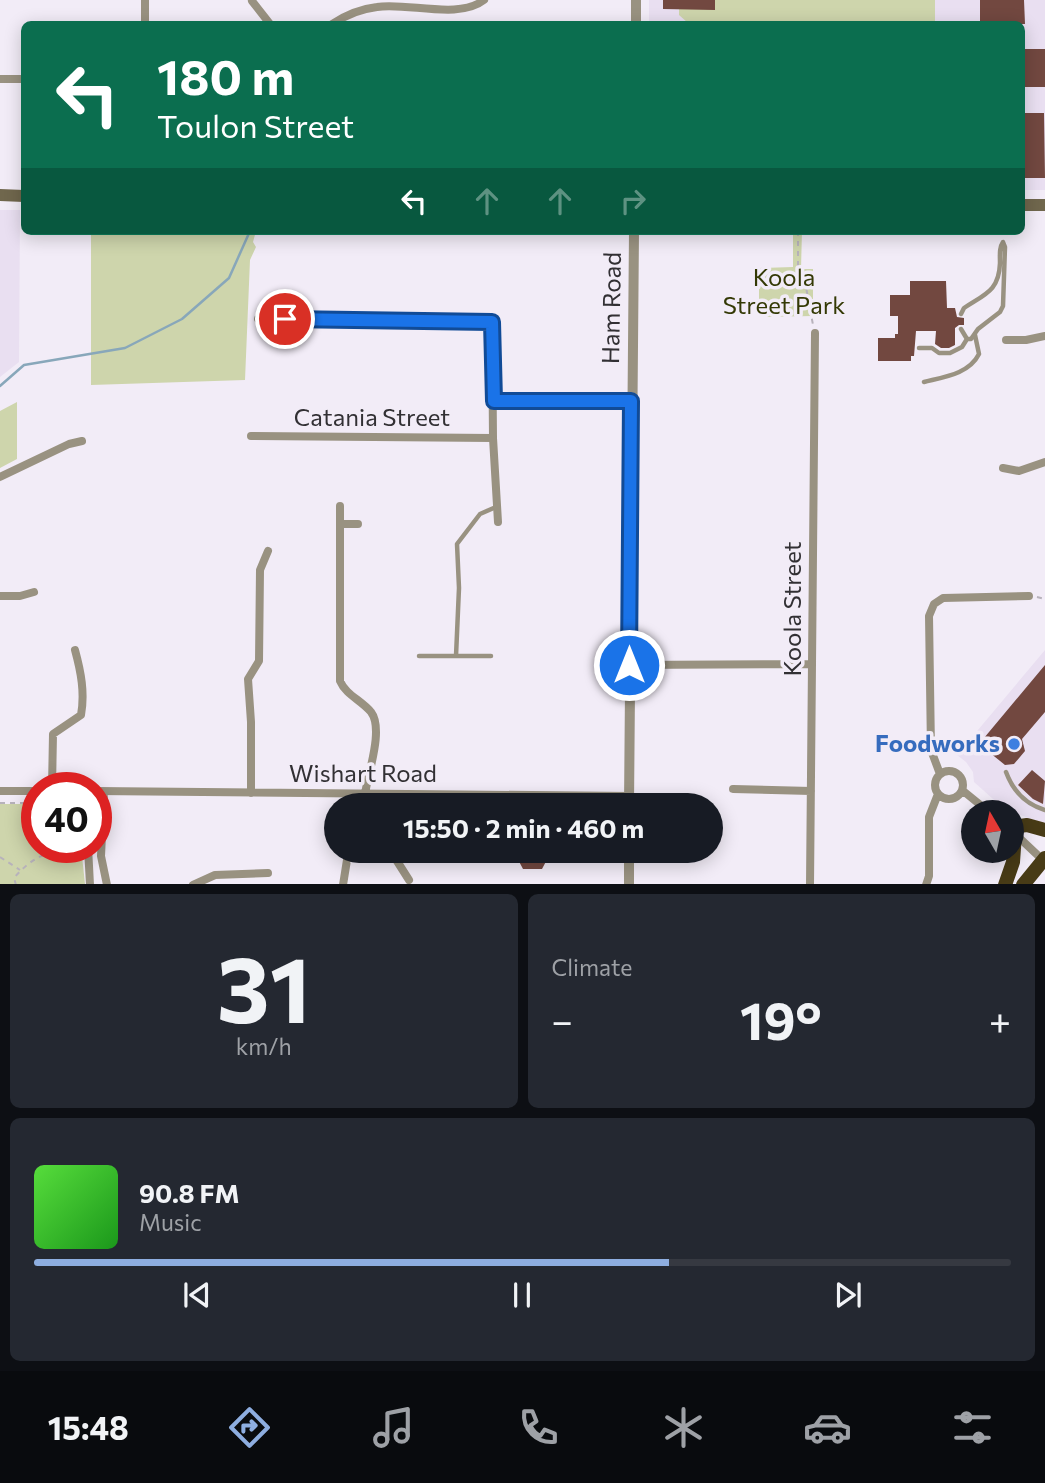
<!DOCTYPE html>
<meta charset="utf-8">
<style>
:root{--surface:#171b24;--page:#242831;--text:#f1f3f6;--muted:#9ea1a6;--line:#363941;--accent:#8eaee0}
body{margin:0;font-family:Commissioner,sans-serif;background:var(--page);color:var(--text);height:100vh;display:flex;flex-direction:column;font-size:26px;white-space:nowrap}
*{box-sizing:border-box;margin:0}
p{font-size:23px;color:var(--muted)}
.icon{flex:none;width:38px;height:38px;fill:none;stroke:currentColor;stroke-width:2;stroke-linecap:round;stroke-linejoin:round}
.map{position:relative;height:884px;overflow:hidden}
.details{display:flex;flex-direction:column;gap:10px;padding:10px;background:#0d0f14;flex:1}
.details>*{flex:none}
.banner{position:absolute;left:21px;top:21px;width:1004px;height:214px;border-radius:10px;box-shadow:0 4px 18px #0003;background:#0b6e4f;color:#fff;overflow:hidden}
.needle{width:46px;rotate:351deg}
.fabs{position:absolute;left:961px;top:800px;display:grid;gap:14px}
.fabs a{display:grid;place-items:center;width:63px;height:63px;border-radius:50%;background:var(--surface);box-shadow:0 4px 18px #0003;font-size:35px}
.speed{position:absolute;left:21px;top:772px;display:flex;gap:14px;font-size:35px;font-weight:700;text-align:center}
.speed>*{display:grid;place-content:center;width:91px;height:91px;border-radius:50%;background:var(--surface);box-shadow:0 4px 18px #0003;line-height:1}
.speed .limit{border:10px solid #d22;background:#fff;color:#111}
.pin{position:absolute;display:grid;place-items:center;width:60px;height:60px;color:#fff;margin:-30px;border:4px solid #fff;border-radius:50%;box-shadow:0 2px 7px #0007}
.me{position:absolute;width:77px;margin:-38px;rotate:0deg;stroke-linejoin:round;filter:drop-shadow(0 0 5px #0008)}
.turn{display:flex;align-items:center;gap:24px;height:147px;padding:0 21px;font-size:32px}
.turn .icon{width:91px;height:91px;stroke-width:2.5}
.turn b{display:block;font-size:49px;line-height:60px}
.lanes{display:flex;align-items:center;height:66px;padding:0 21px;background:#0003;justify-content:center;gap:35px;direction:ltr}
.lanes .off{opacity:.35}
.big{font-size:52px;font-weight:700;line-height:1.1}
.details .widget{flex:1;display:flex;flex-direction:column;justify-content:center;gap:10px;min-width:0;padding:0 24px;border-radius:10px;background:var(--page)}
.details .dial{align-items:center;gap:0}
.dial b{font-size:91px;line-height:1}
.song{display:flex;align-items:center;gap:21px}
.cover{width:84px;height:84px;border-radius:10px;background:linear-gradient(135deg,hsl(110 70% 55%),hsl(120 70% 35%))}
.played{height:7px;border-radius:4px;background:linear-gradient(90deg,var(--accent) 65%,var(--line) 65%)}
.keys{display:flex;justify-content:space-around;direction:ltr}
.heat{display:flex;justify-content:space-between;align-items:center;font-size:38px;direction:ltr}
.details .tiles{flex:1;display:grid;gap:10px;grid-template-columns:1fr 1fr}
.widget:last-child{grid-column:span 2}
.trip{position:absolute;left:324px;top:793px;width:399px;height:70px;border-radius:35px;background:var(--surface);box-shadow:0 4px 18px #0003;font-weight:700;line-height:70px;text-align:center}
.dock{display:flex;height:112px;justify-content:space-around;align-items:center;background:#090b0e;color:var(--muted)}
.dock .icon{width:49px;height:49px}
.dock .selected{color:var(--accent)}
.dock b{font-size:32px;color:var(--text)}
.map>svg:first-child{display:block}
.built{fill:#e9dff1}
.green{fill:#ced5ac}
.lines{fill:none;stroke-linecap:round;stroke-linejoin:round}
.stream{stroke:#88a7ba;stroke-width:2.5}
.building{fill:#724840}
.path{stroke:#b7b2bb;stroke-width:2;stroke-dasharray:5 5;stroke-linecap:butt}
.service{stroke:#999281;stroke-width:4.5}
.minor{stroke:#999281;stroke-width:8}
.tertiary{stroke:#999281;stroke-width:10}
.secondary{stroke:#70674d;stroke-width:12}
.trunk{stroke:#483b16;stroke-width:14}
.route-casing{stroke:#114b97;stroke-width:18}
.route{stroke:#1a73e8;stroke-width:12}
.shop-dot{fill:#3f7fe0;stroke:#f2ecf7;stroke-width:2.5}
.labels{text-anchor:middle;stroke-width:7;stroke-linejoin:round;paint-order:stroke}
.park-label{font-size:24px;fill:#343905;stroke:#f2ecf7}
.street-label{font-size:24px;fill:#323034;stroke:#f2ecf7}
.shop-label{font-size:24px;font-weight:bold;fill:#366cbe;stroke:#f2ecf7;text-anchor:end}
</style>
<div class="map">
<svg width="1045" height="885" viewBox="0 0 1045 885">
<rect width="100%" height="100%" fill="#f2ecf7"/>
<path class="built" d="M649 0H1045V190H1022V24H649Z
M0 210H20L19 362 0 377Z
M1045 650V822L1043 823 1020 815 993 799 974 782 973 772 966 762 957 755Z"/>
<path class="green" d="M679 0H935V24L688 23 679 15Z
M551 22H619L622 24H547Z
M91 231H256L253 242 256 247 250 260 245 380 91 385Z
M793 231H802L801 269H813V316L759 317V268L793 267Z
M17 402V459L0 468V411Z
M0 804H37V847H81L85 884H0Z"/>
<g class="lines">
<path class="stream" d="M0 386 24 365 125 348 182 319 229 278 250 231"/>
</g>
<path class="building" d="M663 0H715V10L663 9Z
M980 0H1024L1025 24H980Z
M1022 49H1045V87H1022Z
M1022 113H1044L1045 178H1022Z
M910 281H946L947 308H955L957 317 964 318V325H959L955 328V345L949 348H941L935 344 936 331H916L914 356H911V361H878V338H895V334H898V316H890V295H910Z
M1045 665V712L1022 739 1025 751 1014 764 1005 765 979 744Z
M1032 770 1045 781 1043 804 1033 799 1018 785Z
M513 850H552L542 869H523Z"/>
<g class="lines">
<path class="path" d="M798 231V269L806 287 813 325
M1037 597 1045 599
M0 803H37
M0 857 20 870
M16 885 14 878C26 864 41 852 60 852L65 847"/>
<path class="service" d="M961 329 967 339H971L978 329 1000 312 1003 306 1005 247 1003 242C999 248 1000 255 1000 263 999 291 985 294 964 308L961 314
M919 348H932L939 353H950L962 347 967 339
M924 382C944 377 969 374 979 354L975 335
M419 656H491
M456 656 459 588 457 544 480 514 496 507
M1006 772C1013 791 1025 804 1045 810"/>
<path class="minor" d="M252 1 270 24
M145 24V0
M332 24C346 15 359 9 377 7 407 2 459 20 484 0
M0 79H24
M258 319 492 322 493 438 498 522
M1006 340H1026L1045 336
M494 401H631
M251 436 493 438
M1003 468 1019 471 1045 462
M0 477 69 444 82 441
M340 506V681C346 695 361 700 371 712 384 729 368 773 365 794
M340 524H358
M0 596H20L34 592
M629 665 812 664
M935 785a14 14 0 1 1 28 0a14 14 0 1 1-28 0Z
M940 774 931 750 929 616 934 604 943 598 1029 596
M52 788 53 734 81 715C85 693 81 672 75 650
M733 789 811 791
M962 790 989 812
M0 791H37
M96 791 629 796
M104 792 101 856 107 885
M251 793V722L248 679 259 661 260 570 268 551
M1014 833 1045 862
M88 847 90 885
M355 850 361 854 369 850
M390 850 409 880
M193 885 215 875 268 873
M343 885 347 860 356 852
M810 885 815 333
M926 885 929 876V817L938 794"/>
<path class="tertiary" d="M636 24V0
M629 805 634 231
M629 885V850"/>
<path class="secondary" d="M0 195 24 196
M1022 205H1045"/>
<path class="trunk" d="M1012 827 1027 825 1045 830
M1005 885 1013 862 1015 834
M1023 885 1045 858"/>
</g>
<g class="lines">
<g class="route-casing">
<path id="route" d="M285 319 492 322 494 401H631L629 665"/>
</g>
<use href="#route" class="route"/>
</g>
<circle class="shop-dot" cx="1014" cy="744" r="7"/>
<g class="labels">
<g class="park-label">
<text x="784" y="286">Koola<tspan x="784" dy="28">Street Park</tspan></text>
</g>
<g class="street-label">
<text transform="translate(612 308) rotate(-89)" y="8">Ham Road</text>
<text x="372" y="426">Catania Street</text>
<text transform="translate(793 609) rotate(-90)" y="8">Koola Street</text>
<text x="363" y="782">Wishart Road</text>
</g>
<g class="shop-label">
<text x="1000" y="752">Foodworks</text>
</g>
</g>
</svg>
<div class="fabs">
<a><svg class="needle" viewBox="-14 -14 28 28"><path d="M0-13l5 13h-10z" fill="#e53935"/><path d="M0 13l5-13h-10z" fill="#9ea1a6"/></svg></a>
</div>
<div class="speed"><div class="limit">40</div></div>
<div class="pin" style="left:285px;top:319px;background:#d93025"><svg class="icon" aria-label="arrive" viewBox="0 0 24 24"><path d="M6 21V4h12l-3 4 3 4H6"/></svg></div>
<svg class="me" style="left:629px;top:665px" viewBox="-20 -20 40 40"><circle r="17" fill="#1a73e8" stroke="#fff" stroke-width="3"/><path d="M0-11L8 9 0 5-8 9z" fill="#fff"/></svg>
<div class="trip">15:50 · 2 min · 460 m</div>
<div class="banner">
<div class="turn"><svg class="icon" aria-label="left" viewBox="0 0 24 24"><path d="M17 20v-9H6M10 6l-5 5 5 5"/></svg><div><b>180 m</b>Toulon Street</div></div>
<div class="lanes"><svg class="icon" aria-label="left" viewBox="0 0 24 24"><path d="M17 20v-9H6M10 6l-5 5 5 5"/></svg><svg class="icon off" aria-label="ahead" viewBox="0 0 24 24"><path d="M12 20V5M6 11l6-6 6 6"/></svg><svg class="icon off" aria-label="ahead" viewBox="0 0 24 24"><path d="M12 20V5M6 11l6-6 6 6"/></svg><svg class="icon off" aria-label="right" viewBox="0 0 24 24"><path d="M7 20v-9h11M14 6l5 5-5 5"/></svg></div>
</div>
</div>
<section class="details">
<div class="tiles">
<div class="widget dial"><b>31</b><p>km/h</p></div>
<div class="widget"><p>Climate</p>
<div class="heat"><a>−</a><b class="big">19°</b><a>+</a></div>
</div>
<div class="widget">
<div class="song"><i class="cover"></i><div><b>90.8 FM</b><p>Music</p></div></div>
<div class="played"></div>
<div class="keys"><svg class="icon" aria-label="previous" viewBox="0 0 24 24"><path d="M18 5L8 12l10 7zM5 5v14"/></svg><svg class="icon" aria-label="pause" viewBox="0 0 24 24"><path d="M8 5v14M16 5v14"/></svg><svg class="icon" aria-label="next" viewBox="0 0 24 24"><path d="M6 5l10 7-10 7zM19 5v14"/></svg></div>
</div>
</div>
</section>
<nav class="dock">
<b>15:48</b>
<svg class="icon selected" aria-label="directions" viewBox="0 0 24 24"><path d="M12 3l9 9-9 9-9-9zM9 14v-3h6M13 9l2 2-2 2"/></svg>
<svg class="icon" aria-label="music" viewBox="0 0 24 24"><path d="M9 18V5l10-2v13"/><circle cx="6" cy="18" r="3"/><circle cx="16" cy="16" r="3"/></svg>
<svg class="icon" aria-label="phone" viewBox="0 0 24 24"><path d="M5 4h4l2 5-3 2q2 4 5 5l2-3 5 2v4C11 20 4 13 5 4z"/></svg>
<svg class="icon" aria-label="climate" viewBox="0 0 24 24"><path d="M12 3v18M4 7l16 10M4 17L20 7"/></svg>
<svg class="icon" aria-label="car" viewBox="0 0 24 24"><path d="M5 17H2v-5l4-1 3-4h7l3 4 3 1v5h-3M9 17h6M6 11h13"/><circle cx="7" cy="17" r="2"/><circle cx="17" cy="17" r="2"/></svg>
<svg class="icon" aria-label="filters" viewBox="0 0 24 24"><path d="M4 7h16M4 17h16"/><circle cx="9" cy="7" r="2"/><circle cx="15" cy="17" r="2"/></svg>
</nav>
